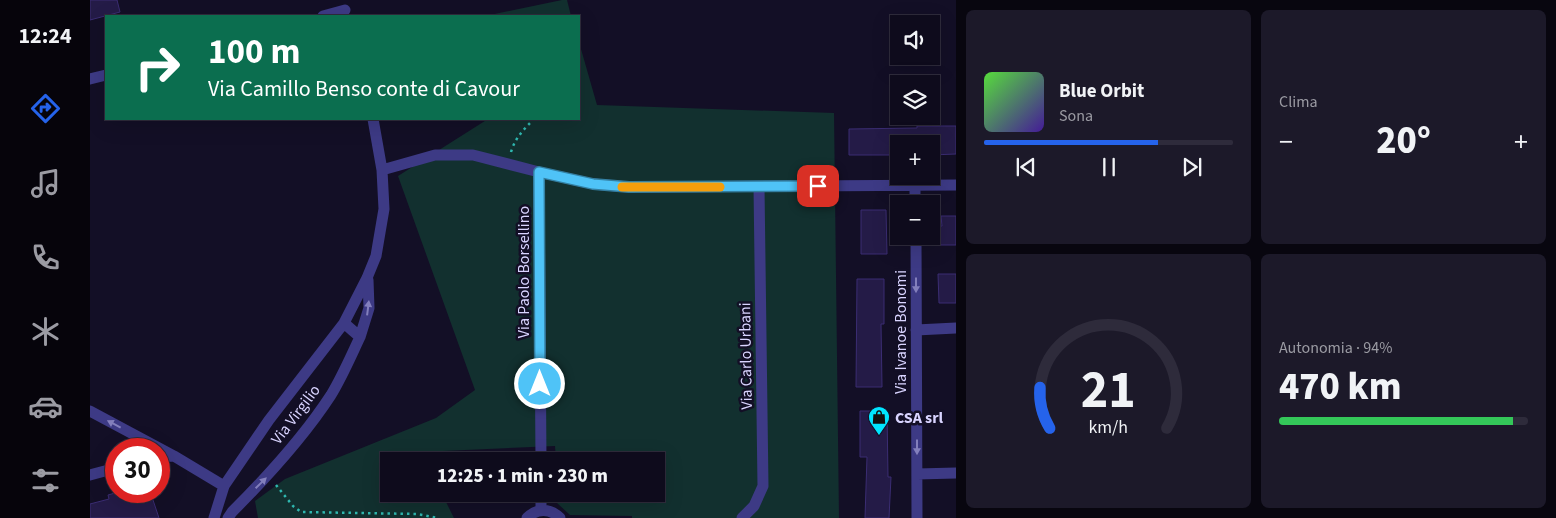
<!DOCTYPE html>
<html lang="it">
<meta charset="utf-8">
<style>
:root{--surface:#0e0b1c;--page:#1c1929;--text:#f1f3f6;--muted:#9b9ba3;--line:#2e2b3b;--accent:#2563eb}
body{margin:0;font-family:"Source Sans 3",sans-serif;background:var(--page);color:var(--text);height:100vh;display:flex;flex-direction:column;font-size:19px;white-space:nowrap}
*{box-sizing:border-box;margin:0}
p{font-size:16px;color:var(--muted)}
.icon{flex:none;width:28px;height:28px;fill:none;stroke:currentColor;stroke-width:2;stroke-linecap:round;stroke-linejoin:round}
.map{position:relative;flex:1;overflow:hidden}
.sheet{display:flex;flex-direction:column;gap:10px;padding:10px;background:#08060f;width:600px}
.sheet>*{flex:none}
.hud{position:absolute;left:15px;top:15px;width:475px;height:105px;border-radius:0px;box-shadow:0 5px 20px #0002,0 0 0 1px var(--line);background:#0b6e4f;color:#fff;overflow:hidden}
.tools{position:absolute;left:800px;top:15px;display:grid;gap:10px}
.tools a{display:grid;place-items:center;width:50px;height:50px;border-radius:0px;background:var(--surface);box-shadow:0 5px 20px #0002,0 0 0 1px var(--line);font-size:25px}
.speed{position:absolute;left:15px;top:438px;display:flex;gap:10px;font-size:25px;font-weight:700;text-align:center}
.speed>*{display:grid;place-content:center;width:65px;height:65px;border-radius:50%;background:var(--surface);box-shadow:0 5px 20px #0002,0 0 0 1px var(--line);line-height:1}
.speed .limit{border:8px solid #d22;background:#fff;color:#111}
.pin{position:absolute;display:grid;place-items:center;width:42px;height:42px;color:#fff;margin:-21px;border-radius:10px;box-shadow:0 2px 8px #0006}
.me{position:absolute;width:55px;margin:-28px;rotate:0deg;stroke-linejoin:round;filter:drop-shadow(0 0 4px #0008)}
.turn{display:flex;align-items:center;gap:18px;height:105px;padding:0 20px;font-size:22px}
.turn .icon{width:65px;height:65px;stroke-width:2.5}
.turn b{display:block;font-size:35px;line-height:42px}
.big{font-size:38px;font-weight:800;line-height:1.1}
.sheet .tile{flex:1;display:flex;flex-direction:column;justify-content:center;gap:8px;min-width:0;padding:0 18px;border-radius:8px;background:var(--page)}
.sheet .dial{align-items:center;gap:0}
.dial svg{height:130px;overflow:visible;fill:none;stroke:var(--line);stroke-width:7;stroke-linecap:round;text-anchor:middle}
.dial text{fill:var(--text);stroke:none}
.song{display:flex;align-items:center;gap:15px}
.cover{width:60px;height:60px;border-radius:8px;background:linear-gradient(135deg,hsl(110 70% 55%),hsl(260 70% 35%))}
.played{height:5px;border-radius:2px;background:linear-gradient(90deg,var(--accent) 70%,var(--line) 70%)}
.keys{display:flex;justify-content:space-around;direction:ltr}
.heat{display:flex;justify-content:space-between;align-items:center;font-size:28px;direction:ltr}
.charge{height:8px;border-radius:4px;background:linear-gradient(90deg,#34c759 94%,var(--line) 0)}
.sheet .tiles{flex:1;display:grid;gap:10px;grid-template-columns:repeat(2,1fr)}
.trip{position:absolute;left:290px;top:452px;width:285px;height:50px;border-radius:0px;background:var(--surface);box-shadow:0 5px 20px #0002,0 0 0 1px var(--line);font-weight:800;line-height:50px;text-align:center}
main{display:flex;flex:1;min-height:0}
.menu{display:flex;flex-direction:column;width:90px;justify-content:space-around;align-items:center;background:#06040b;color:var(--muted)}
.menu .icon{width:35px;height:35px}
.menu .selected{color:var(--accent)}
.menu b{font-size:22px;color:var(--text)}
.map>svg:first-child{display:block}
.green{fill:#12302f}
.building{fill:#241b47;stroke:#3b2d73}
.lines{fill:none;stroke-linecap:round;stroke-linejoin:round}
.path{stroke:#2fb8b0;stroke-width:2.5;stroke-dasharray:2.5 4;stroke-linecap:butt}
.minor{stroke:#3d3a85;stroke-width:11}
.oneway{fill:#837fbc}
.route-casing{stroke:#337fa1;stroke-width:12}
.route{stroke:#4fc3f7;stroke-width:9}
.slow{stroke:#f59e0b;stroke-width:9}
.labels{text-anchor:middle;stroke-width:5;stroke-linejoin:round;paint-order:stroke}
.street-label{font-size:16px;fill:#d9d4ff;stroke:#130f26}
.poi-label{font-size:16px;font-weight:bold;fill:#d9d4ff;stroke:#130f26;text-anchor:start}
</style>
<main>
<nav class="menu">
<b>12:24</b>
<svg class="icon selected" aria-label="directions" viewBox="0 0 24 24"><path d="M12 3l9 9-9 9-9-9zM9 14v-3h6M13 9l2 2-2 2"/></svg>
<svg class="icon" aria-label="music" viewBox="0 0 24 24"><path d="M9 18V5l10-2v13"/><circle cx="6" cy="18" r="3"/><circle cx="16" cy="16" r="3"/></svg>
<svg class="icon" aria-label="phone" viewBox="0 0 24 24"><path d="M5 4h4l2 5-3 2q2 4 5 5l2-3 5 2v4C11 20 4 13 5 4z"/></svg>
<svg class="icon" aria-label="climate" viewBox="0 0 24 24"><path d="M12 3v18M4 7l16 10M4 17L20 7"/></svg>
<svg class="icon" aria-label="car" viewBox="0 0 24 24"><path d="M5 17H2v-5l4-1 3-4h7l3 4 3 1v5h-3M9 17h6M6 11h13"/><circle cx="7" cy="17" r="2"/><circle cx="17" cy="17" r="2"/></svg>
<svg class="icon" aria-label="filters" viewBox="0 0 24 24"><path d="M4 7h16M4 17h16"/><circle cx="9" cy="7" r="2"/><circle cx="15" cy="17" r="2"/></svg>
</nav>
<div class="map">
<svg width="866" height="518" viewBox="0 0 866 518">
<rect width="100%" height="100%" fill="#130f26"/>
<path class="green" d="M472 0H477L481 16H395Z
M489 42 507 105 744 113 749 518H542V516L480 515 467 503 466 494H566V461H466L465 446 331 452 335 461H299V494H352L364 518H168L165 501 195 479 346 418 385 390 308 176 398 119H489Z"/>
<path class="building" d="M0 0H27L30 12 0 20Z
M827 126H866V154L841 155V144H806V155H759V129L827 128Z
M771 210H796L797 254H771Z
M851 216H866V245H848V226H852Z
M848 274H866V303H849Z
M767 279H794V324H791L792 387H766Z
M770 411H797L798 477H801L799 518H775L777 457H770Z
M32 491H60L69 518H0V504L19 499 18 495Z"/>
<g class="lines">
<path class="path" d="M421 152C425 138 434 129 444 119
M186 485 203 506 211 512 327 514 348 518"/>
<path class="minor" d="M233 16 255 10
M0 79 16 75
M292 170 345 155H383L449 172 503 184 539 187 866 185
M449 172 451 461
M825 186V204
M826 236 827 518
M826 330 866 328
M270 337 279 308 278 280
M0 411 84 456 69 457
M84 456 134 486
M827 474 866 473
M0 475 26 468
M451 494V510
M124 518 134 486 179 420 254 323 277 278 286 256 294 209 292 170 283 119
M138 518 142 512C178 476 213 438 241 395 252 377 261 356 270 337L254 323
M437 518C447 508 460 508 470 518
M652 518 664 506 673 486 669 187"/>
</g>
<defs><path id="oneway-solid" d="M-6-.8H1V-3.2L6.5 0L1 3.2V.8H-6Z" transform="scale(1.25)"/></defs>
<g class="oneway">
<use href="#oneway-solid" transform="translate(826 285) rotate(90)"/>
<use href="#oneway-solid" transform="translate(278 308) rotate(-83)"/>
<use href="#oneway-solid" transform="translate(24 424) rotate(-152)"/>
<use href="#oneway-solid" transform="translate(827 447) rotate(90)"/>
<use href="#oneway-solid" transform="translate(171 483) rotate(-44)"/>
</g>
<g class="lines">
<g class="route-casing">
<path id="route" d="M450 384 449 172 503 184 539 187 728 186"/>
</g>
<use href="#route" class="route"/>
<path class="slow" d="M532 187H630"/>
</g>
<defs>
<g id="shop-pin" transform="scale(1.125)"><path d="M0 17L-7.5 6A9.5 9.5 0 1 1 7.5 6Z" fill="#00e5ff" stroke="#130f26"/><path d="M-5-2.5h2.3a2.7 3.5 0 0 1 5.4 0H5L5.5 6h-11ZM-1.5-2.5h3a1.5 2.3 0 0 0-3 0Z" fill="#111"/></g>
</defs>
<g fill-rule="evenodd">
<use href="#shop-pin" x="789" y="417"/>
</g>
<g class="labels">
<g class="street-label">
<text transform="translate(433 272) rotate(-90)" y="6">Via Paolo Borsellino</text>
<text transform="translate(810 332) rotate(-90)" y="6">Via Ivanoe Bonomi</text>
<text transform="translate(655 356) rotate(-91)" y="6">Via Carlo Urbani</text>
<text transform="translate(205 414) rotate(-53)" y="6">Via Virgilio</text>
</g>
<g class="poi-label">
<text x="805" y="423">CSA srl</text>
</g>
</g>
</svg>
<div class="tools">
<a><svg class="icon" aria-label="sound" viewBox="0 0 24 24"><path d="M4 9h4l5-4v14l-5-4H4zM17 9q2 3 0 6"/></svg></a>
<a><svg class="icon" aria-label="layers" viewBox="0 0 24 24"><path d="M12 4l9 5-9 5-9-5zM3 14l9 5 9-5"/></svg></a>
<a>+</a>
<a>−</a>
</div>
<div class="speed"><div class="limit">30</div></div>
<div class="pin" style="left:728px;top:186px;background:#d93025"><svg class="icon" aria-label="arrive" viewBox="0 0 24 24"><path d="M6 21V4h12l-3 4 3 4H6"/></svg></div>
<svg class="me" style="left:450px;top:384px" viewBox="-20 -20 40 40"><circle r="17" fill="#4fc3f7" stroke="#fff" stroke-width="3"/><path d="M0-11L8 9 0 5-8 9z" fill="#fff"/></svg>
<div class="trip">12:25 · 1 min · 230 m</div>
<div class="hud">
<div class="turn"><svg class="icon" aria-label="right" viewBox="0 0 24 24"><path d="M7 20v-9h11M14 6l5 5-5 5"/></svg><div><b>100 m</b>Via Camillo Benso conte di Cavour</div></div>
</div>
</div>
<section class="sheet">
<div class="tiles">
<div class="tile">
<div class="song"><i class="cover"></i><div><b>Blue Orbit</b><p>Sona</p></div></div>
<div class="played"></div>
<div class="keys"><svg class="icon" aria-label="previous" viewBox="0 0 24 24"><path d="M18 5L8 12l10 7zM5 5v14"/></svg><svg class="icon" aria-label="pause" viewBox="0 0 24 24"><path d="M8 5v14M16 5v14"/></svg><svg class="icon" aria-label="next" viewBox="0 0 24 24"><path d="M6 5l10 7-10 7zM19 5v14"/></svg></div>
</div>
<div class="tile"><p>Clima</p>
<div class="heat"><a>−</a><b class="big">20°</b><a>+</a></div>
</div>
<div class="tile dial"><svg viewBox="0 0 100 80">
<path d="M14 69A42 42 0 1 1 86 69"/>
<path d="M14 69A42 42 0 0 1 8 44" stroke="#2563eb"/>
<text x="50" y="56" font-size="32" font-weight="700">21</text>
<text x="50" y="72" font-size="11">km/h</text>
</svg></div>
<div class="tile"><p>Autonomia · 94%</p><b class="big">470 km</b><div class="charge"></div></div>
</div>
</section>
</main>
